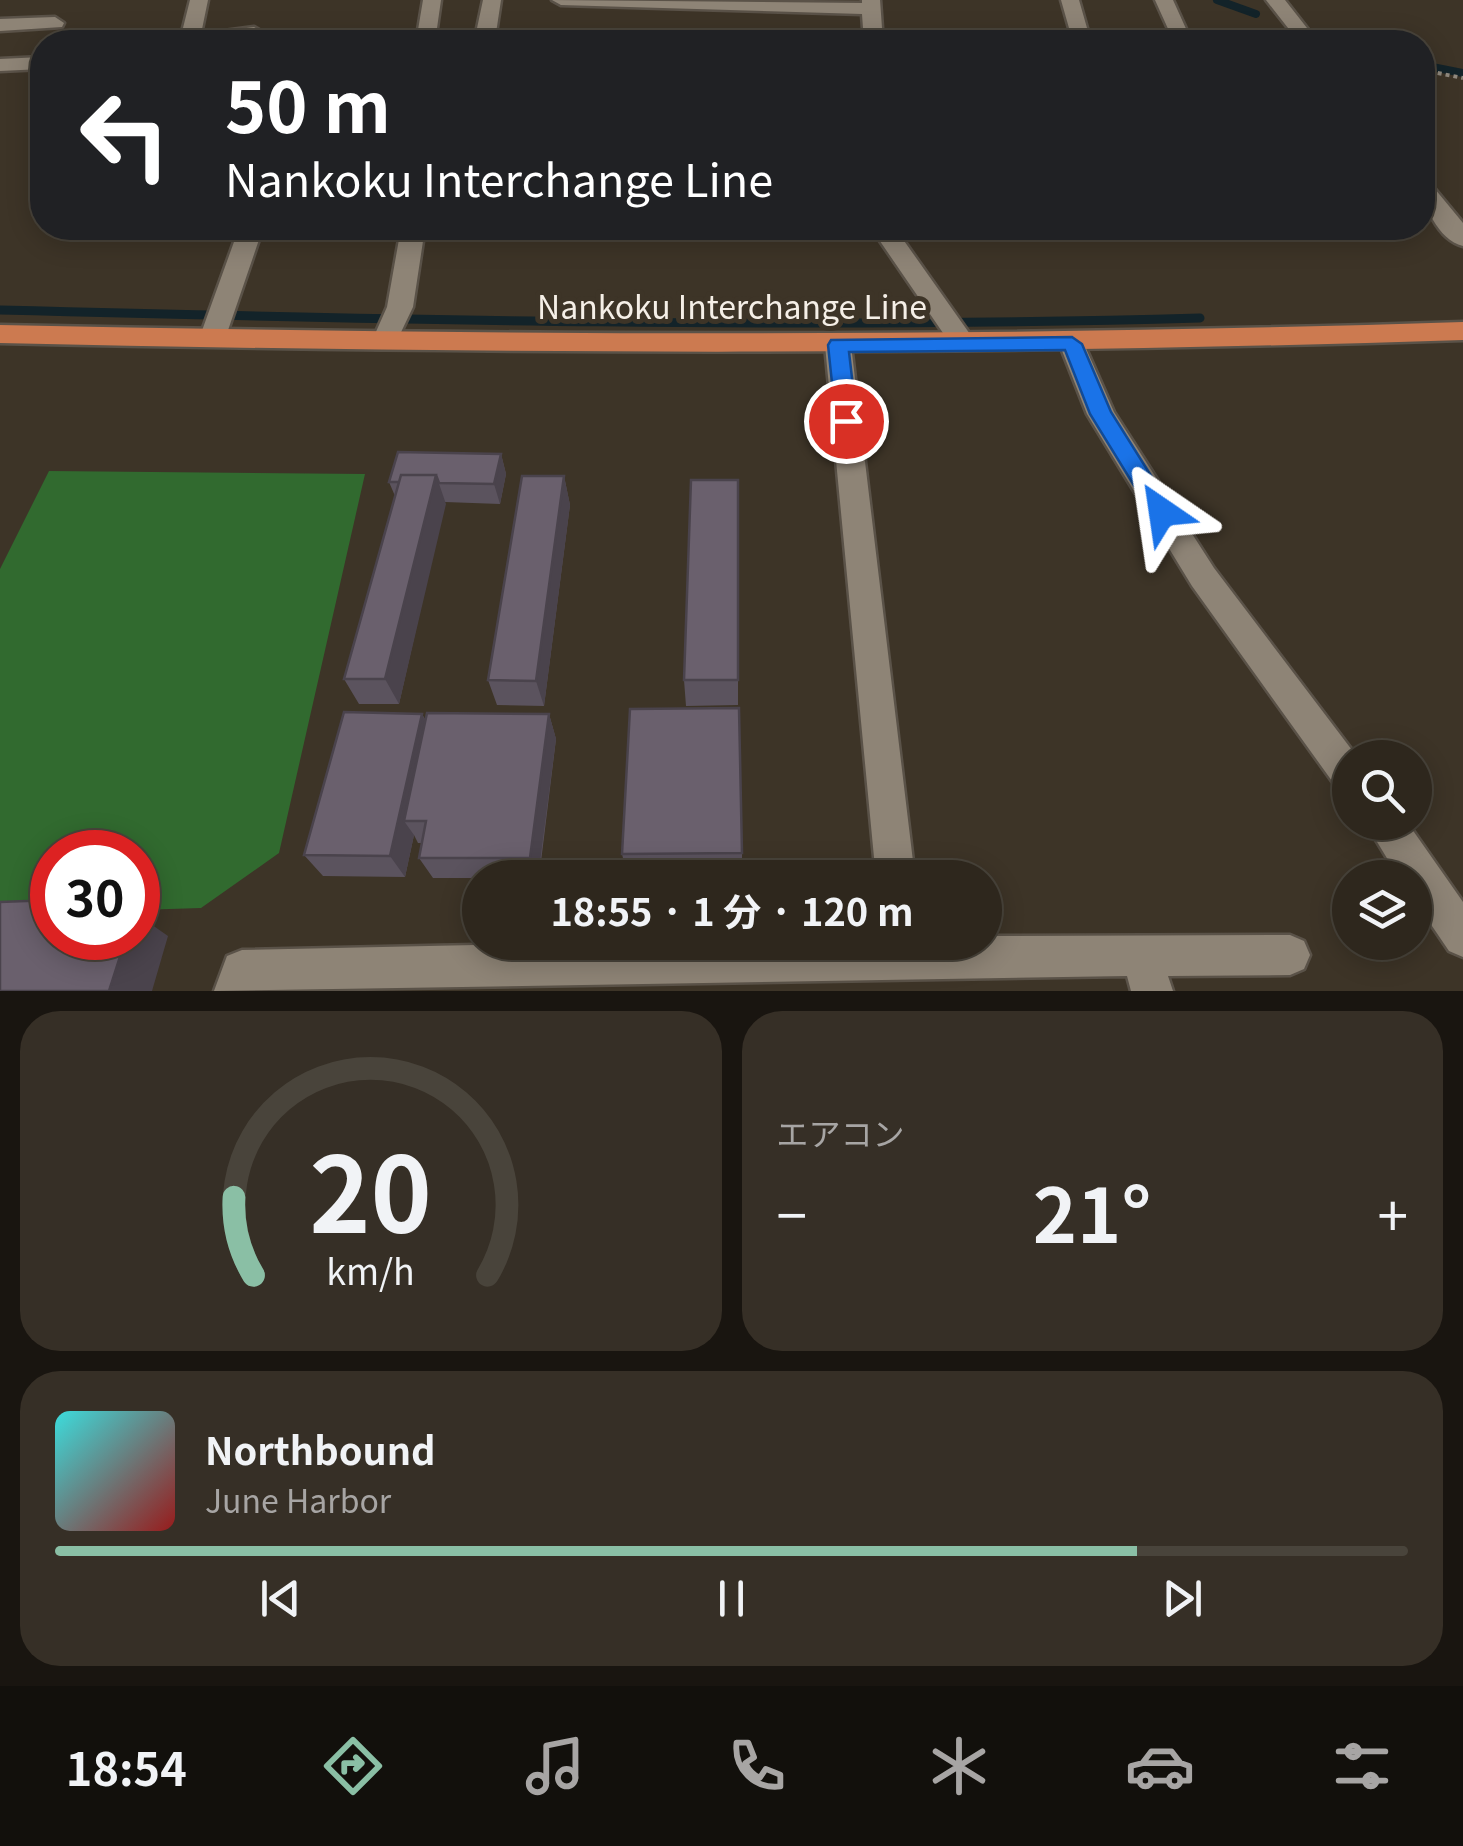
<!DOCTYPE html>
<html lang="ja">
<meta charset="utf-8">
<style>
:root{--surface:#2e271d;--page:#362f26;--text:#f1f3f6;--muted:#a7a5a4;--line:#49443b;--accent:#8abfa5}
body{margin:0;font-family:Georgia,"Noto Sans JP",serif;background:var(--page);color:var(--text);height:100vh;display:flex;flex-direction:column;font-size:38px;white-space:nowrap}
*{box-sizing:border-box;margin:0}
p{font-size:32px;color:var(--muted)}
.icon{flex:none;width:55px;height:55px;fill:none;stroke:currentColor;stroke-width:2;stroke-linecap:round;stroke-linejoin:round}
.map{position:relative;height:991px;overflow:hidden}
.sheet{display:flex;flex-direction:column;gap:20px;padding:20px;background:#191510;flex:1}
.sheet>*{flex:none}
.top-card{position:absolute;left:30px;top:30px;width:1405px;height:210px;border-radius:40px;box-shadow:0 5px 25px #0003,0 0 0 2px var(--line);background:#202124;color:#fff;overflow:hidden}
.fabs{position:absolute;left:1332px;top:740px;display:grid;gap:20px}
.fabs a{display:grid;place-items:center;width:100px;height:100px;border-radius:50%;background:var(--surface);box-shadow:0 5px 25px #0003,0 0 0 2px var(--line);font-size:50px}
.speed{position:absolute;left:30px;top:830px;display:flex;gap:20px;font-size:50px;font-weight:700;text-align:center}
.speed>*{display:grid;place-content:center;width:130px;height:130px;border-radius:50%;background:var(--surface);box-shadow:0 5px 25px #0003,0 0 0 2px var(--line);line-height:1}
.speed .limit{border:15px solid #d22;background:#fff;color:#111}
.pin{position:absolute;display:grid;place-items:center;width:85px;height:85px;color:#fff;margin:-42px;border:5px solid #fff;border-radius:50%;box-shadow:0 2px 10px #0007}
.me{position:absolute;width:110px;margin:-55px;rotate:328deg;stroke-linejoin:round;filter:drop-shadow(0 0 8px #0008)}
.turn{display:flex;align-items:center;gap:35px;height:210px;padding:0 30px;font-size:45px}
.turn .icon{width:130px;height:130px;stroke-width:2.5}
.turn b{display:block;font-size:70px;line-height:85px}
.big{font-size:75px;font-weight:700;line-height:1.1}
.sheet .widget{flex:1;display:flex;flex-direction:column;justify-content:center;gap:15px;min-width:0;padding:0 35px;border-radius:40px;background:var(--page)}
.sheet .dial{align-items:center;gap:0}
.dial svg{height:260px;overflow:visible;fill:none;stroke:var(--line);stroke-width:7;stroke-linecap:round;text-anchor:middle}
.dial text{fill:var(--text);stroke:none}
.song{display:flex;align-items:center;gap:30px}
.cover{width:120px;height:120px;border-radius:15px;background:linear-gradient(135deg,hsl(180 70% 55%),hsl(0 70% 35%))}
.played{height:10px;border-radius:5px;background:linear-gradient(90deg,var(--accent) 80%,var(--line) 80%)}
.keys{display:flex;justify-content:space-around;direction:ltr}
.heat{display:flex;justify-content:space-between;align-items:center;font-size:55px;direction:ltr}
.sheet .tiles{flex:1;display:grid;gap:20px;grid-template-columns:1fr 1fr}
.widget:last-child{grid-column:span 2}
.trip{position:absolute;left:462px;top:860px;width:540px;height:100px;border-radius:50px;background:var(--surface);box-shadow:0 5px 25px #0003,0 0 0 2px var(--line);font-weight:700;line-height:100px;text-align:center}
.menu{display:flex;height:160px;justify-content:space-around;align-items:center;background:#12100c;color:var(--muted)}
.menu .icon{width:70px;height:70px}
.menu .on{color:var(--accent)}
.menu b{font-size:45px;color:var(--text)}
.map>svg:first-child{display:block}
.green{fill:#316a2f}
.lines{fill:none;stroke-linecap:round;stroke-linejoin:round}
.stream-far1{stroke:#132329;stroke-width:8}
.stream{stroke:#132329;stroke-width:9}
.minor-casing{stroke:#5a5248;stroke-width:5}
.tertiary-casing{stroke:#5a5248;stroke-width:5}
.primary-casing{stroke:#5a5248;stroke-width:5}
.path{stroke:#90897e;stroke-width:4;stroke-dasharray:4 4;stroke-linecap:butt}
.minor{fill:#8e8476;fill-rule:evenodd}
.tertiary{fill:#8e8476;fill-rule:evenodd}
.primary{fill:#cc7a50;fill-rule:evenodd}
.wall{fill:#5b535e}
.shaded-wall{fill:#4a434c}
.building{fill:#6a606d;stroke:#4a434c;stroke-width:2.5}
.route{fill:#1a73e8;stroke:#114b97;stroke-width:2.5}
.labels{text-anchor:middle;stroke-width:10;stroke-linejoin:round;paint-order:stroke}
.street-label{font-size:32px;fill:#f5efe7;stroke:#3d3427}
</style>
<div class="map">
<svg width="1463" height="991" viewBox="0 0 1463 991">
<rect width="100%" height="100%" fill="#3d3427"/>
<path class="green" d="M49 471 365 474 279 853 201 908 138 910V852H52V912L0 913V569Z"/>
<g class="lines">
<path class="stream-far1" d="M1217 0 1256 14
M1333 34 1357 42
M1422 65 1463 73"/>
<path class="stream" d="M0 310C400 320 800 329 1200 318"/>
<g class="minor-casing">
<path id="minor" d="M190 0H208L201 34 254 27 264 33 262 42H173L181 36Z
M423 0H441L435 42H416Z
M483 0H501L496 33 486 39 476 33Z
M552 0 862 3V0H880L883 42H864L862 14 561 5Z
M1061 0H1079L1091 42H1073Z
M1155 0H1173L1192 42H1174Z
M55 17 64 23 62 27 0 31V19Z
M42 57V69L0 71V59Z
M239 228H263L225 339 221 345H203L199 339Z
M401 228H425L413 307 393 349H375L371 343 387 307Z
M871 228H895L972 337 976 343 972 349H954Z
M1072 334 1081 337 1114 412 1214 568 1358 758H1350V793L1337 788 1192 586 1087 414 1059 343 1063 337Z
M838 336 847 339 851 345 915 878H876L825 345 829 339Z
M1365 822H1407L1463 902V957L1449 951 1415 901V878H1399Z
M1290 935 1304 941 1310 955 1304 969 1290 975 1168 976 1173 991H1131L1127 976 214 991 227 956 242 950 619 942H985V936Z"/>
</g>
<g class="tertiary-casing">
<path id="tertiary" d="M1266 0H1285L1318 42H1299Z
M1422 181 1430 183 1463 223V246C1438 240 1422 204 1422 181Z"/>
</g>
<g class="primary-casing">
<path id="primary" d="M1463 322V340C974 356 489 354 0 343V325C488 335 975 338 1463 322Z"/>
</g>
<path class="path" d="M1422 70 1463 78"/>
<use href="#minor" class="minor"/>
<use href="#tertiary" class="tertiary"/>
<use href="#primary" class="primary"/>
</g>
<path class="wall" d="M501 454 506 474 500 504 445 502 399 704H359L344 679 395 496 389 482Z
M564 476 570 505 544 706 497 705 488 680Z
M738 480V705L686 706 684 680Z
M422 714 426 721 549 714 556 739 539 878H433L419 858 422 843H418L414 835 405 877 323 876 304 855Z
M742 853V873L627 875 622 854Z"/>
<path class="shaded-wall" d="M501 454 506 474 500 504 494 484Z
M436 475 446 504 399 704 385 679Z
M564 476 570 505 544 706 536 681Z
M422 714 434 738 404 821 414 835 405 877 390 856Z
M549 714 556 739 538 878 530 858Z
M138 915 168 936 152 991H109L126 938H138Z"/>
<path class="building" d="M398 452 501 454 494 484 439 483 436 475H401L399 482H389Z
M401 475H436L385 679H344Z
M522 476H564L536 681 488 680Z
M691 480H738V680H684Z
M739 708 742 853 622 854 630 709Z
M344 712 422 714 390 856 304 855Z
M427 713 549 714 530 858H419L426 821H404Z
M52 900V938H126L109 991H0V902Z"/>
<path class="route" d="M1072 337 1082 344 1111 412 1170 506 1174 512 1170 518H1154L1090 414 1065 350 849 352 857 421 846 429 836 421 828 345 831 340Z"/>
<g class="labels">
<g class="street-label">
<text x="732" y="319">Nankoku Interchange Line</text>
</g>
</g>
</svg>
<div class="fabs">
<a><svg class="icon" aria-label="search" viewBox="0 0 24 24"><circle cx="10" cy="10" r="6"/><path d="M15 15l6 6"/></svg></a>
<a><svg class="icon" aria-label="layers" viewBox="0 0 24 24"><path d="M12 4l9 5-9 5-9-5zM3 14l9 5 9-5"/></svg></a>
</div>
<div class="speed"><div class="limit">30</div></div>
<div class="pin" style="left:846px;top:421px;background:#d93025"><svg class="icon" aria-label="arrive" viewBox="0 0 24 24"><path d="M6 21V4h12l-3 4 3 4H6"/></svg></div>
<svg class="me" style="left:1162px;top:512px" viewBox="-20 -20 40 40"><path d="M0-17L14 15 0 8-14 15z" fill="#1a73e8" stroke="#fff" stroke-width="4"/></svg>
<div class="trip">18:55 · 1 分 · 120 m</div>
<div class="top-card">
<div class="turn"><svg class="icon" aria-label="left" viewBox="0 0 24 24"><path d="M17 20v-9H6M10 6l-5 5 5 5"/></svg><div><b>50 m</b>Nankoku Interchange Line</div></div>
</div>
</div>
<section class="sheet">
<div class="tiles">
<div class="widget dial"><svg viewBox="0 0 100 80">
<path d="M14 69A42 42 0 1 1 86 69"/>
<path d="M14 69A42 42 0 0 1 8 45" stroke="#8abfa5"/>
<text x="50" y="56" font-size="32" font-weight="700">20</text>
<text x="50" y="72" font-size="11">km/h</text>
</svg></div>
<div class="widget"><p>エアコン</p>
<div class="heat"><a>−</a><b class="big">21°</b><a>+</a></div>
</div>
<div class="widget">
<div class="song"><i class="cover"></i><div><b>Northbound</b><p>June Harbor</p></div></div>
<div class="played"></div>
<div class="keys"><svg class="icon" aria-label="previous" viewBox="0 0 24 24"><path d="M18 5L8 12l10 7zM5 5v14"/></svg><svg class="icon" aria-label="pause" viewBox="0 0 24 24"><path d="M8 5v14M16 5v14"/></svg><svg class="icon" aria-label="next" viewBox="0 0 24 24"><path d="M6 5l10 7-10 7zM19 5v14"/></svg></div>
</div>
</div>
</section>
<nav class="menu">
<b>18:54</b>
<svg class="icon on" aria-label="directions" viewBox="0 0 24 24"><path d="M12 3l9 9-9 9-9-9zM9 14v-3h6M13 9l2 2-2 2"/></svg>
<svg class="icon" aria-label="music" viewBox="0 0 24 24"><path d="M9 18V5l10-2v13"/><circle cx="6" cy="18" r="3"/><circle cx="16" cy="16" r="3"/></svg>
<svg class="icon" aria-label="phone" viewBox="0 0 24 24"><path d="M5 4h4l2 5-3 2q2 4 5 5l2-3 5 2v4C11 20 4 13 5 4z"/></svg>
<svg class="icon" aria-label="climate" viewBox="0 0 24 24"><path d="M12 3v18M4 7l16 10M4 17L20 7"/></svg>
<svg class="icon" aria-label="car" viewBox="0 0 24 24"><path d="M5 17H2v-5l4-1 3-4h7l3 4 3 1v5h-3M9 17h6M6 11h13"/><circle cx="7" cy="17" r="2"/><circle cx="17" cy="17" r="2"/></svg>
<svg class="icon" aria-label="filters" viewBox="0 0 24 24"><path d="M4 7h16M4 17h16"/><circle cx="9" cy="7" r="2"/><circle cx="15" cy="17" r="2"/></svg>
</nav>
